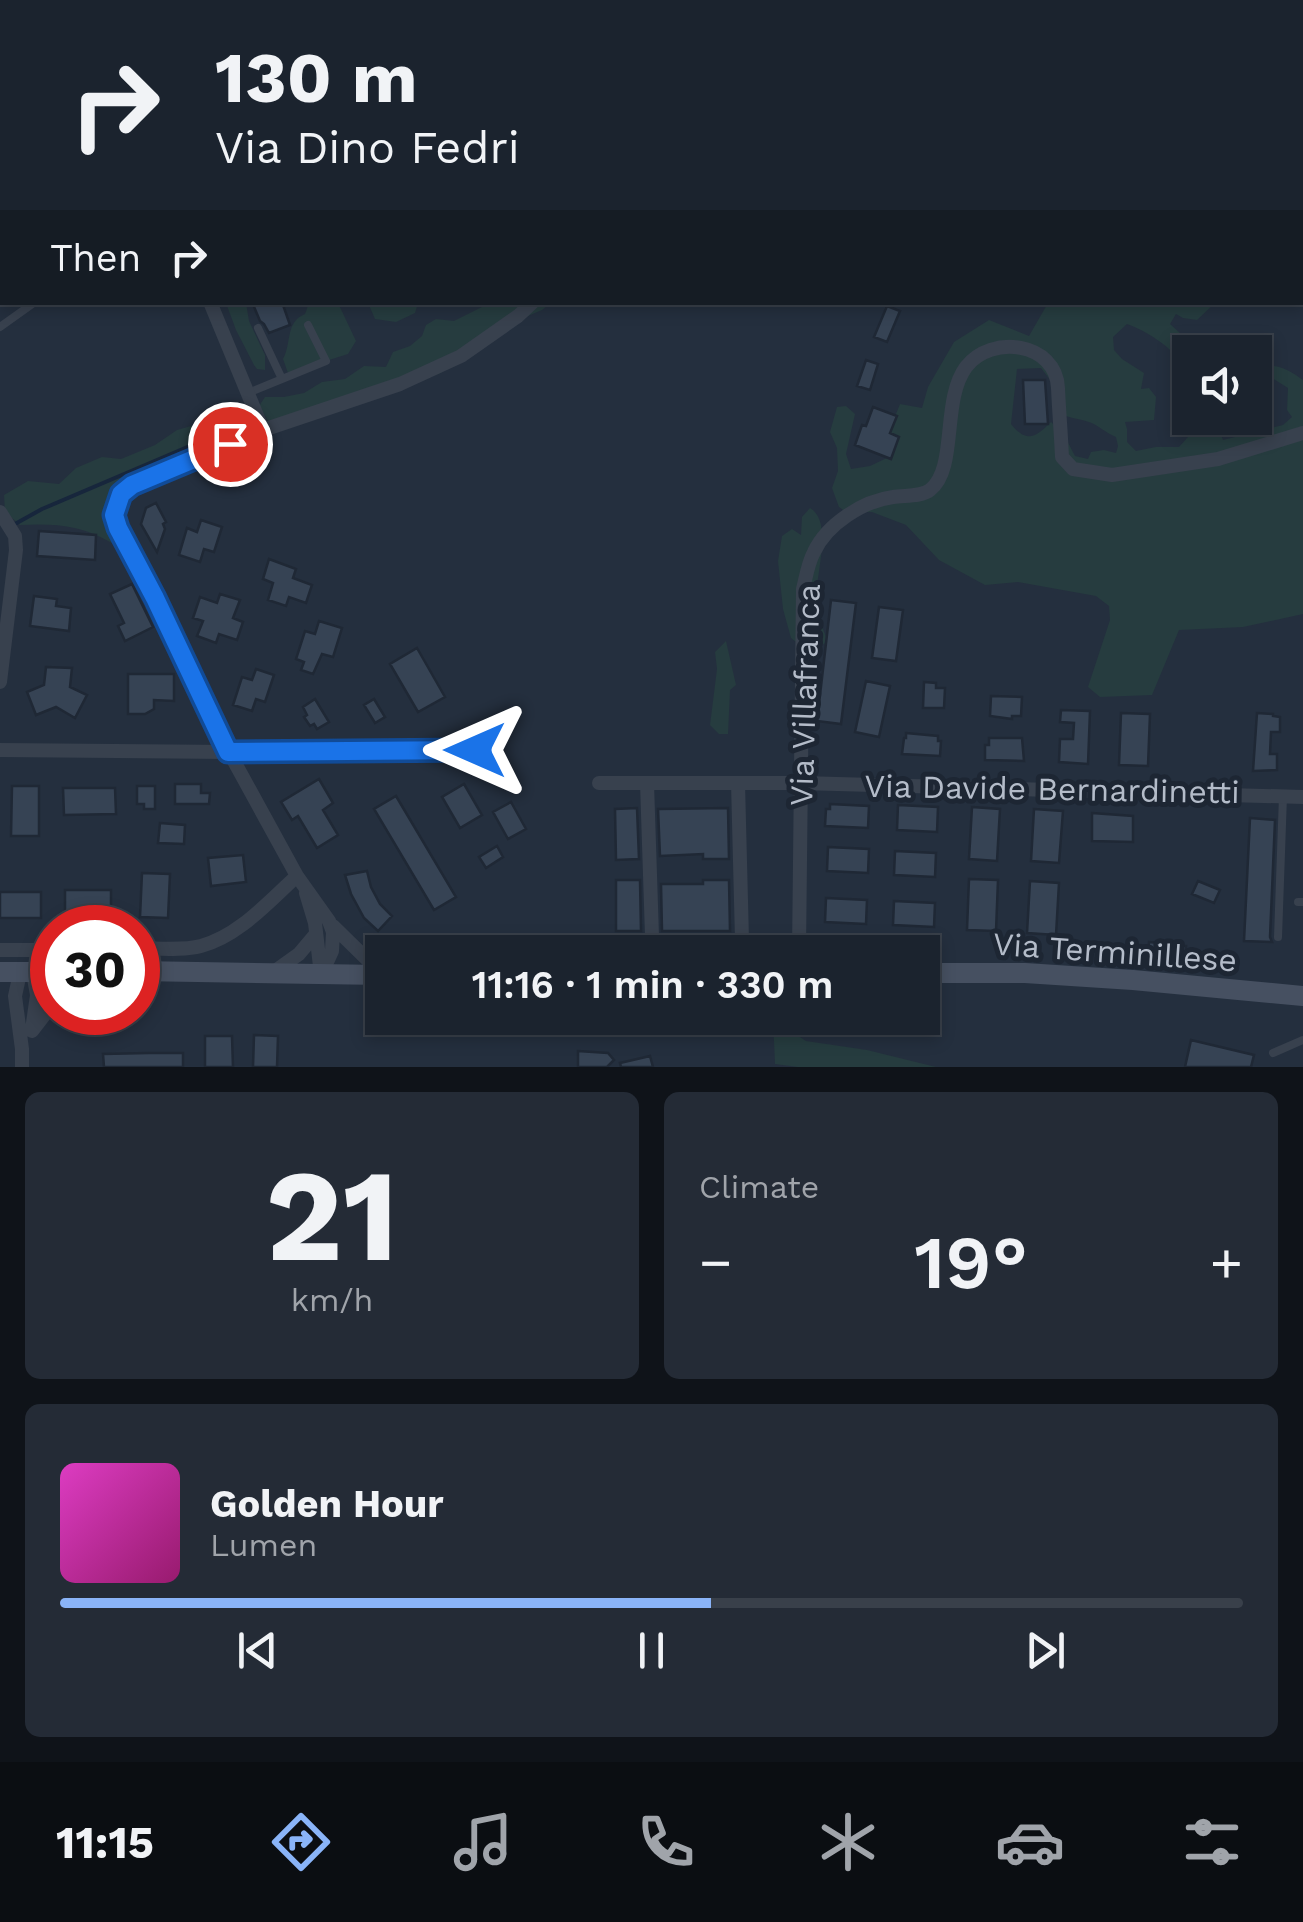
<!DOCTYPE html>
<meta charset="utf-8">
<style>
:root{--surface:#1b232e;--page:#242b36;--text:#f1f3f6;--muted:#a0a4aa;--line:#39404a;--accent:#8ab4f8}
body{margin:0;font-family:"Work Sans",sans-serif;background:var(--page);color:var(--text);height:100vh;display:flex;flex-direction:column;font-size:38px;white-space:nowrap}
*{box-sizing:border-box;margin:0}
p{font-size:32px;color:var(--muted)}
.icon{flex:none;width:55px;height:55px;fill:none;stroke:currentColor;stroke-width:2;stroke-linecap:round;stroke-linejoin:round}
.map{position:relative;height:1067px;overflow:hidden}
.sheet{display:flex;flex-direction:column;gap:25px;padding:25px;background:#0f1319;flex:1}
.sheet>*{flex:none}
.banner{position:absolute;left:0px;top:0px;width:1305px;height:305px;box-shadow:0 5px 15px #0003,0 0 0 2px var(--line);background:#1b232e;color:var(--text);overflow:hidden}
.buttons{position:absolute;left:1172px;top:335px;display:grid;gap:20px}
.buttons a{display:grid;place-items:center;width:100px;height:100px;border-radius:0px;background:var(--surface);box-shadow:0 5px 15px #0003,0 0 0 2px var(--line);font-size:50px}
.speed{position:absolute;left:30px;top:905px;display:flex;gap:20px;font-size:50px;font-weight:700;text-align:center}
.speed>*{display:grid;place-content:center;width:130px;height:130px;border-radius:50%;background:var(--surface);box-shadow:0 5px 15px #0003,0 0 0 2px var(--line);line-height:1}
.speed .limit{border:15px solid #d22;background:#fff;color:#111}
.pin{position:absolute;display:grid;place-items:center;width:85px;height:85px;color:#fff;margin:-42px;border:5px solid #fff;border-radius:50%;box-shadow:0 2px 10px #0007}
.me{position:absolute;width:110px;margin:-55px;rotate:270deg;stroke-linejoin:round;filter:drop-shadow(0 0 8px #0008)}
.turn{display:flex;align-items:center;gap:35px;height:210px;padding:0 50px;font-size:45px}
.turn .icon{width:130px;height:130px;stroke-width:2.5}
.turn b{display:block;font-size:70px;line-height:85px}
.then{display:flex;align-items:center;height:95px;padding:0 50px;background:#0003;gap:20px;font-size:38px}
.big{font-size:75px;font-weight:600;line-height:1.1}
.sheet .card{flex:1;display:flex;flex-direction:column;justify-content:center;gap:15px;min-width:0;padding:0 35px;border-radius:15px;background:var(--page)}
.sheet .dial{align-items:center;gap:0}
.dial b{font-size:130px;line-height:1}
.song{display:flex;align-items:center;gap:30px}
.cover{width:120px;height:120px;border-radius:15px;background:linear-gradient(135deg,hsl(310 70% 55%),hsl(320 70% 35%))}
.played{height:10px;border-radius:5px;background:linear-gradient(90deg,var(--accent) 55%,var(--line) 55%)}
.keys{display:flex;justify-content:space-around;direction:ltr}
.heat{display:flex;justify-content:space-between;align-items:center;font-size:55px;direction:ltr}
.sheet .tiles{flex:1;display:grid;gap:25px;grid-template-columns:1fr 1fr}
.card:last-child{grid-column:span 2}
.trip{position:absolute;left:365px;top:935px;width:575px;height:100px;border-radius:0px;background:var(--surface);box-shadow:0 5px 15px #0003,0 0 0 2px var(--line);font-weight:600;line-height:100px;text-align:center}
.tabs{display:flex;height:160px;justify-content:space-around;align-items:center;background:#0b0e12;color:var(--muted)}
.tabs .icon{width:70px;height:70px}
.tabs .active{color:var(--accent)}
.tabs b{font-size:45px;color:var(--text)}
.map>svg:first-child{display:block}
.green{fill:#263c3f;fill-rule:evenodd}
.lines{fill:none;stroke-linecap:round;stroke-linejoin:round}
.stream{stroke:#17263c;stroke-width:4}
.building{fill:#364354;stroke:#1f2835;stroke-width:2.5}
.service{stroke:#38414e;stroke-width:8}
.minor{stroke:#38414e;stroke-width:14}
.secondary{stroke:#465061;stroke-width:20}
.route-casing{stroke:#114b97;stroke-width:25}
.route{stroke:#1a73e8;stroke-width:18}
.labels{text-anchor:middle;stroke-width:10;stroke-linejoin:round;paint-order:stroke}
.street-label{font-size:32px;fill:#b4bcc9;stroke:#1d2633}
</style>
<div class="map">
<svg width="1303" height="1067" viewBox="0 0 1303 1067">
<rect width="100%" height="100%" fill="#242f3e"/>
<path class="green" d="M64 0H564L559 2H64Z
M226 303H246L249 321 265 355V370L257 369 254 365 236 330Z
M309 303H338L356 341 348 354 288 373 283 359C292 343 285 322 305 314Z
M368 303V302L418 303 415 313 396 322 375 319Z
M490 303H551L542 310 502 327 461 349 441 373 271 426 259 406 265 397H284L304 393 322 382 345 379 364 366 386 367 393 352 410 346 422 336 426 325 436 319 454 321Z
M1048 303H1215L1197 320 1183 318 1176 314 1170 324 1181 334 1182 353 1177 356C1161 341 1148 332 1127 324L1113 337 1114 350 1122 359 1144 373 1141 389 1149 388 1156 397 1154 420 1125 422 1127 429V442L1136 451 1156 447H1179L1188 437 1175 425 1178 418H1222L1219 430 1223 440 1283 425 1292 417 1287 410 1288 388 1272 378 1265 366C1280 364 1292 372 1303 380V614L1243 627 1179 630 1152 695 1100 697 1088 687 1110 620 1109 606 1096 596 1018 582 985 585 939 560 906 525 872 512H846L839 507 832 488 838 471 837 448 830 432 837 407 846 406 855 414 846 454 851 469 870 466 889 457 892 424 900 404 922 408 928 387 954 342 989 320 1029 336ZM1041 368 1051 381 1066 416C1074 419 1081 419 1089 422 1098 425 1106 433 1116 437L1118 446 1116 453 1104 450 1091 452 1088 459 1075 456 1064 435 1051 422C1036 437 1027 444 1011 424L1017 369Z
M235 407 252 421 246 428 134 484 105 504V518L114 539 112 543C82 525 53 523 20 525L5 512 4 495 28 481 59 484 76 468 102 457 121 459 155 445 177 430 205 422Z
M810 508C834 522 815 576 816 602 816 615 823 629 828 641L810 653 791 638 783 609 778 561 782 536 792 529 801 535 802 517Z
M726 641 736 685 730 690 728 734H719L710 725 717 669 715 652Z
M773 1018H785L786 1028 806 1041 867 1050 936 1067H798L775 1064Z"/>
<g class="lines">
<path class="stream" d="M15 524 42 509 239 425"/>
</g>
<path class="building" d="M252 302H282L290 325 269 333 264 324 260 321Z
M887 306 900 311 887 342 874 337Z
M866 360 878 364 870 390 857 386Z
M1023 380H1045L1048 424H1025Z
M873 407 897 416 890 433 899 437 891 459 855 445 862 425 866 426Z
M156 503 166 522 163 524 165 529 157 552 141 524 146 508Z
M201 520 222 527 214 552 204 549 200 562 179 555 187 528 197 532Z
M39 531 96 535 95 560 37 556Z
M269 559 296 569 293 578 312 585 306 603 289 597 286 606 268 600 273 583 263 579Z
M132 584 153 627 125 641 118 626 124 623 110 594Z
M220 594 240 600 233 618 243 622 237 640 219 634 216 643 197 636 203 621 193 618 200 597 217 603Z
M34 596 57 599 56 606 71 608 69 631 30 626Z
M831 600 856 603 841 724 817 721Z
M879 607 903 610 896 661 872 658Z
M319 621 342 628 333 657 322 654 313 674 301 670 304 662 296 659 305 631 315 634Z
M417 648 445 697 418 712 390 664Z
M46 667 72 668 70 687 87 695 75 718 56 707 36 715 27 692 44 685Z
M256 669 274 675 265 702 256 699 252 711 233 705 242 677 252 680Z
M128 674H174V701L154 700V709L145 714H128Z
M866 681 890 686 879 737 855 732Z
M924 682 936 683V688H945L944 708H923Z
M991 696 1022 697 1021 716H1012V719L990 716Z
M315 699 329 722 317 729 314 724 310 726 304 717 307 715 303 707Z
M374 699 385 717 375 723 364 705Z
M1061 710 1090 711 1088 764 1059 762 1060 739H1073L1074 723 1060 722Z
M1121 713 1150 714 1148 766 1119 765Z
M1257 713 1273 714V716L1280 717V732H1271L1270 754H1277V770L1253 771Z
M906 733 938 736V741H941L940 756 902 754 904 738H906Z
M989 738H1022L1024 761 985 760V745H989Z
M319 779 333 803 323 810 338 835 317 848 298 816 292 820 281 802Z
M175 784H201V793H210L209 804H175Z
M464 784 482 815 460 828 442 797Z
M12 786H39V836H11Z
M137 786H155V809H144V804H137Z
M63 788H115L116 814 64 815Z
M396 796 456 897 434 910 374 809Z
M511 802 526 829 508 839 493 812Z
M830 804 869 806 868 828 825 826 826 809H830Z
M898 805 938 807 937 832 897 830Z
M972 807 1000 809 997 861 969 859Z
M637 808 639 859 616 860 615 809Z
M728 808 729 859H703V854L660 856 658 809Z
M1034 809 1063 811 1059 863 1031 861Z
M1092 813 1133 816V842L1092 841Z
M1250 818 1275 820 1270 937 1272 942 1244 941Z
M160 823 185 825 184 844 158 843Z
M497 846 503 857 486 868 479 857Z
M828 847 869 849 868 873 827 871Z
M895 851 936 853 935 877 894 875Z
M243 855 246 882 211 886 208 858Z
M367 871 371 887 380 904 392 916 378 931 364 918 351 894 345 875Z
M142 873 170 874 168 918 140 917Z
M969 879 998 880 996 931 967 930Z
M616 880H640L641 931H616Z
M703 880H729L730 931H662L661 884H703Z
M1030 881 1059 883 1056 935 1027 933Z
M1198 881 1220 890 1214 903 1192 894Z
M65 890H111V919L65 918Z
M0 892H41V918H0Z
M826 898 867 900 866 924 825 922Z
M894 901 935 903 934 927 893 925Z
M1149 942 1186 946 1184 970 1147 966Z
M254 1035 278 1036 277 1067H253Z
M205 1036H232L233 1067H205Z
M1191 1040 1254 1055 1251 1067H1185Z
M578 1051 608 1053 614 1060 607 1067H578Z
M149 1053H183V1067H104L103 1054Z
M650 1056 653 1067H621L620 1063Z"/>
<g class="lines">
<path class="service" d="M1155 2 1158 0
M0 327 35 302
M258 328 282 379
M248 393 326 361 308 325
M1298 902H1303
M1278 937 1283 796
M1273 1053 1303 1040"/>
<path class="minor" d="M570 2 575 0
M995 2 996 0
M210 302 263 430
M0 512 15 536 16 550 0 682
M0 750 229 752 475 749
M599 783H801L1303 797
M647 783 652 936
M738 783 742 940
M306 893 315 923 321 975
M333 926 382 974
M138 948C158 948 182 951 201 946 239 936 269 901 297 876
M0 950H52
M799 952 803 589C806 577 808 563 814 552 827 524 863 501 893 497 904 495 921 497 930 490 958 468 941 401 966 367 991 334 1056 342 1058 388 1059 411 1061 434 1062 457L1073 469 1112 475 1218 459 1303 433
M20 973 15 996 22 1049V1067
M271 974 299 954 315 935
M321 975 332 951 333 932 329 921 297 876 229 752 155 598 118 528 114 515 121 494 132 485 263 430 400 384 461 356 518 316 533 302
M32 1030 37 995 33 973
M32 1031 52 1005"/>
<path class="secondary" d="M138 971 382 975
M0 972H52
M922 973H1025L1133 980 1303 996"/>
</g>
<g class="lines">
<g class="route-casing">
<path id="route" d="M230 444 132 485 121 494 114 515 118 528 155 598 228 752 475 750"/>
</g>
<use href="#route" class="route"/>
</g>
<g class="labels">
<g class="street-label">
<text transform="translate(805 695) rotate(-88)" y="11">Via Villafranca</text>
<text transform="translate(1052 789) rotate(1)" y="11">Via Davide Bernardinetti</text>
<text transform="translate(1115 952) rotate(4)" y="11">Via Terminillese</text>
</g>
</g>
</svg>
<div class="buttons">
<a><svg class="icon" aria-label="sound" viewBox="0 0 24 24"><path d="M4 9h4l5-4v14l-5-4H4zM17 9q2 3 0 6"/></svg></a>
</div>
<div class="speed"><div class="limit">30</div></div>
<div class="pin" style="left:230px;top:444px;background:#d93025"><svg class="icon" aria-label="arrive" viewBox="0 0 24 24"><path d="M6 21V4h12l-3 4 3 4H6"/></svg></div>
<svg class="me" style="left:475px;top:750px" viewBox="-20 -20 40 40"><path d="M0-17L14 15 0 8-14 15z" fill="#1a73e8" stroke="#fff" stroke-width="4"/></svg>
<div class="trip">11:16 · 1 min · 330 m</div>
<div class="banner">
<div class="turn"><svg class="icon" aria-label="right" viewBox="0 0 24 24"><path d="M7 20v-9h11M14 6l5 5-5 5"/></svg><div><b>130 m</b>Via Dino Fedri</div></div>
<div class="then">Then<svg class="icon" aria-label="right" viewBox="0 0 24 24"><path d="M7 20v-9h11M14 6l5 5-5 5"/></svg></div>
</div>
</div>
<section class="sheet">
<div class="tiles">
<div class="card dial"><b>21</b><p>km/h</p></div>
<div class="card"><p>Climate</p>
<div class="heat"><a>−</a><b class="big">19°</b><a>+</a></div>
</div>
<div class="card">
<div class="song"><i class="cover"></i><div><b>Golden Hour</b><p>Lumen</p></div></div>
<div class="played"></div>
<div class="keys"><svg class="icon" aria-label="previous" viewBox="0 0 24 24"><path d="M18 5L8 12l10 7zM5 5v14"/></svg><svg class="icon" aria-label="pause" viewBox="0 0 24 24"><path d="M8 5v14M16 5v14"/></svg><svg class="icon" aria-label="next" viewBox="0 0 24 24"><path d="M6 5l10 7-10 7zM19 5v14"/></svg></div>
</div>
</div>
</section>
<nav class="tabs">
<b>11:15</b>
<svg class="icon active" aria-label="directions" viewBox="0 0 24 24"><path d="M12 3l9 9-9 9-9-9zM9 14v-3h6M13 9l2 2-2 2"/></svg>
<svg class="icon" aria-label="music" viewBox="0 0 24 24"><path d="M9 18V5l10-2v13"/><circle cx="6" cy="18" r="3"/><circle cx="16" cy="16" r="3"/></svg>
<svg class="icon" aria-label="phone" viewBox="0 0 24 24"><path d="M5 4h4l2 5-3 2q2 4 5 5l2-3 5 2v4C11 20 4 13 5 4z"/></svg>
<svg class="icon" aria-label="climate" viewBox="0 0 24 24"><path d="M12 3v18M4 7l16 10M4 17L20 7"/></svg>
<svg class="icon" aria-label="car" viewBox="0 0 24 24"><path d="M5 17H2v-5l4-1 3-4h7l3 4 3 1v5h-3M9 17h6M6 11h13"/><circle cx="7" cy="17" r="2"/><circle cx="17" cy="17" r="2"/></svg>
<svg class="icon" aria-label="filters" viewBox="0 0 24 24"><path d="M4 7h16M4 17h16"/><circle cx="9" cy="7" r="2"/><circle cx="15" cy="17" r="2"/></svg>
</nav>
